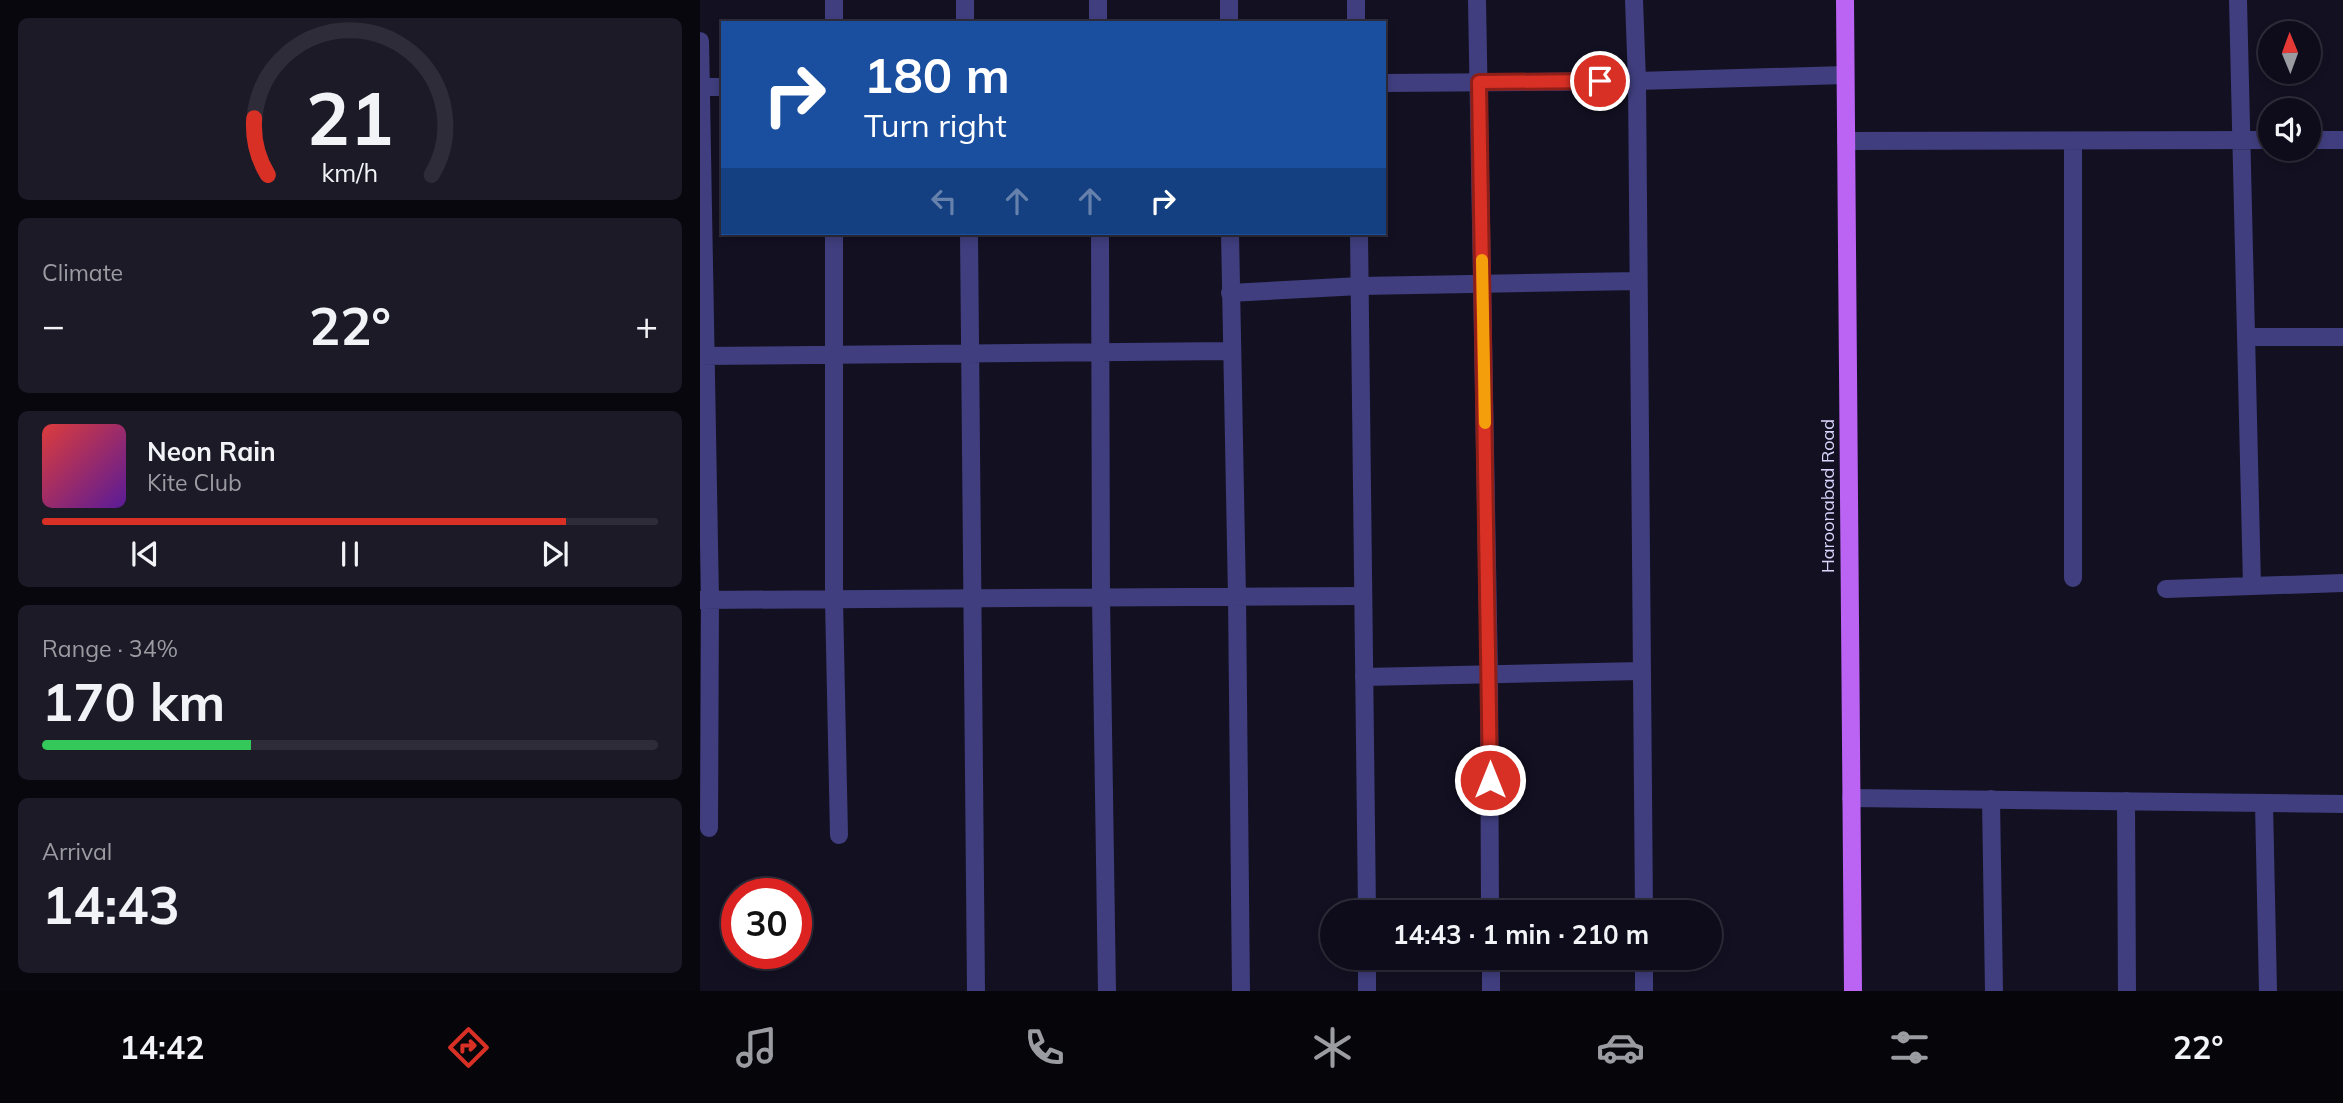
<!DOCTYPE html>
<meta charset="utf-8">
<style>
:root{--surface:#0e0c1a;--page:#1c1a27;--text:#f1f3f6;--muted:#9b9ba2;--line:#2e2c39;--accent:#d93025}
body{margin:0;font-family:Mulish,sans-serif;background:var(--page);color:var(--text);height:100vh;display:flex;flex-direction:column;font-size:26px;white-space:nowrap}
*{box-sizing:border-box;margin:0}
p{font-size:23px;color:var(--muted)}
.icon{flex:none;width:38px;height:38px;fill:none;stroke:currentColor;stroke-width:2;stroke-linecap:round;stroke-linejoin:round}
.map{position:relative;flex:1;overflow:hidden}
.panel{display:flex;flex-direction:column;gap:18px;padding:18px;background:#08070e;width:700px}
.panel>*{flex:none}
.hud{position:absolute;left:21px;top:21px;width:665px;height:214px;border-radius:0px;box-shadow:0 4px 10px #0003,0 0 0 2px var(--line);background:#1a4fa0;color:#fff;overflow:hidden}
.needle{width:46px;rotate:359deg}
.controls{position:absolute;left:1558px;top:21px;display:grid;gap:14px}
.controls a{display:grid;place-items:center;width:63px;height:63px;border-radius:50%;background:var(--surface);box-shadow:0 4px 10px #0003,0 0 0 2px var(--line);font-size:35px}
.speed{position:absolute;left:21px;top:878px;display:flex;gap:14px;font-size:35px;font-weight:700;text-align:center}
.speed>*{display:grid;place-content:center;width:91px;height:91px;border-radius:50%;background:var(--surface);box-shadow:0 4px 10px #0003,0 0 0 2px var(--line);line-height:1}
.speed .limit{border:10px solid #d22;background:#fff;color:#111}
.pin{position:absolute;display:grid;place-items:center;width:60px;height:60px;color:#fff;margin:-30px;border:4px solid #fff;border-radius:50%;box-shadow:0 2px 7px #0007}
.me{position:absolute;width:77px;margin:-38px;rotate:0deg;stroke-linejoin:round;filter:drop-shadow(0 0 5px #0008)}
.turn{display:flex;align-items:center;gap:24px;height:147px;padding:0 28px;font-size:32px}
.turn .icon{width:91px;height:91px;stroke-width:2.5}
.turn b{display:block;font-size:49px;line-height:60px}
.lanes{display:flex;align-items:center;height:66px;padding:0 28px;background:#0003;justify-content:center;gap:35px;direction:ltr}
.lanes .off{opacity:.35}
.big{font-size:52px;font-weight:700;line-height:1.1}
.panel .card{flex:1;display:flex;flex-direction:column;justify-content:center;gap:10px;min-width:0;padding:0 24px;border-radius:10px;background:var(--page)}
.panel .dial{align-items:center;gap:0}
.dial svg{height:182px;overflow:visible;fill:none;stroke:var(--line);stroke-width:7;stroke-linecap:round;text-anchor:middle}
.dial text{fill:var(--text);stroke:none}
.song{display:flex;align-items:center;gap:21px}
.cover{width:84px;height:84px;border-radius:10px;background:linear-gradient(135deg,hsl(0 70% 55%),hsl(270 70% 35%))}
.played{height:7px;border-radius:4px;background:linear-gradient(90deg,var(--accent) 85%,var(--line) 85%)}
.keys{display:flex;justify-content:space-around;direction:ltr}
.heat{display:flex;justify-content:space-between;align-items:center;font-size:38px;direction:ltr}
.charge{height:10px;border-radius:5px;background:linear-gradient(90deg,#34c759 34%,var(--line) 0)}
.trip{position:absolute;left:620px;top:900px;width:402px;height:70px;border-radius:35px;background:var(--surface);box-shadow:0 4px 10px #0003,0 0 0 2px var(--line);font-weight:700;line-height:70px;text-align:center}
.tab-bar{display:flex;height:112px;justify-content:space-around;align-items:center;background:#06050a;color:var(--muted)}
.tab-bar .icon{width:49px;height:49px}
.tab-bar .selected{color:var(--accent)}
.tab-bar b{font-size:32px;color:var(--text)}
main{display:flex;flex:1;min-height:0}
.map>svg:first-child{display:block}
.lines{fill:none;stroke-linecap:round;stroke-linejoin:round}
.minor{stroke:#403e7e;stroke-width:18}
.tertiary{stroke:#403e7e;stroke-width:18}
.primary{stroke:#bb63f3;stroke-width:18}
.route-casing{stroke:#8d1f18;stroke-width:18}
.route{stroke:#d93025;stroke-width:12}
.slow{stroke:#f59e0b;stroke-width:12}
.labels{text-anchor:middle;stroke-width:7;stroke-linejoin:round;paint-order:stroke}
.street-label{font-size:18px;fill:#d8d4fc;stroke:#131022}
</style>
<main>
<section class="panel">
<div class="card dial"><svg viewBox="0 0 100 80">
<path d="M14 69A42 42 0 1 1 86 69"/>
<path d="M14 69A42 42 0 0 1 8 44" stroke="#d93025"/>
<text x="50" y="56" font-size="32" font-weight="700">21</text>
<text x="50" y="72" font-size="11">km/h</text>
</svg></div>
<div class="card"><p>Climate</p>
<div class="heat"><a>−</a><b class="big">22°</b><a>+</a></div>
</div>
<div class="card">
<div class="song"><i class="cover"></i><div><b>Neon Rain</b><p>Kite Club</p></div></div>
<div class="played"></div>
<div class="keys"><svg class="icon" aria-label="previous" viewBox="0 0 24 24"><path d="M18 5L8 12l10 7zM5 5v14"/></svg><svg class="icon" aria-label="pause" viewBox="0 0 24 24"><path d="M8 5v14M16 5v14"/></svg><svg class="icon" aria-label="next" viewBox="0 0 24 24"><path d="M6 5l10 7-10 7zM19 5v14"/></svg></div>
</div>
<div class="card"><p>Range · 34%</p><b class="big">170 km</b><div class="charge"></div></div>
<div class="card"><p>Arrival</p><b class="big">14:43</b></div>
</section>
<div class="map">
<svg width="1643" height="991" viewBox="0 0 1643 991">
<rect width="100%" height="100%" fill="#131022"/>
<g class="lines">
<path class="minor" d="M134 0V23
M265 0V23
M398 0V23
M529 0V23
M777 0 789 675 790 912
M934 0 937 81 944 912
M1538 0 1552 586
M0 41 10 600 9 828
M684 83 937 81 1145 75
M0 87H23
M1608 140H1643
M1146 141 1570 140
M1373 141V578
M134 233V600L139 835
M269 233 276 991
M400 233 401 598 407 991
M530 233 537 597 541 991
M530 293 660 286 938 281
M1546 337H1643
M0 356 531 351
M1466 589 1643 583
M0 600 663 596
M664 677 941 671
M1291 799 1294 991
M1426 801 1427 991
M1564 803 1568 991
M791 957V991
M944 957V991"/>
<path class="tertiary" d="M656 0V23
M659 233 667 912
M1151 798 1643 804
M667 957V991"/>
<path class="primary" d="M1145 0 1153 991"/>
</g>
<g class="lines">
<g class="route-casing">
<path id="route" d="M790 780 779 82 900 81"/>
</g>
<use href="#route" class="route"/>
<path class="slow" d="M782 260 785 423"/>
</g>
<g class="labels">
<g class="street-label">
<text transform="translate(1128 496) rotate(-90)" y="6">Haroonabad Road</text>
</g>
</g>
</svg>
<div class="controls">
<a><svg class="needle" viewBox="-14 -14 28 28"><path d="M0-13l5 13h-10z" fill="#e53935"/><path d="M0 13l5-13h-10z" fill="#9b9ba2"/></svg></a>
<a><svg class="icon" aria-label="sound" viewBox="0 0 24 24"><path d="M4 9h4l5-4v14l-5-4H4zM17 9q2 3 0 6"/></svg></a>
</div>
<div class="speed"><div class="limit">30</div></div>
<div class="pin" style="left:900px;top:81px;background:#d93025"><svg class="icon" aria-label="arrive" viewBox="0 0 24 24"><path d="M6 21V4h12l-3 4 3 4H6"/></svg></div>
<svg class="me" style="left:790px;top:780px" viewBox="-20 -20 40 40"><circle r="17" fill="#d93025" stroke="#fff" stroke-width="3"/><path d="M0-11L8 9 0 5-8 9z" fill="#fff"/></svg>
<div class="trip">14:43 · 1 min · 210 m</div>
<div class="hud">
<div class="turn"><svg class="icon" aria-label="right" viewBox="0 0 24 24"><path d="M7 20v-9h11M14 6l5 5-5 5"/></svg><div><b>180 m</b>Turn right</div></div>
<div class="lanes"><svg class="icon off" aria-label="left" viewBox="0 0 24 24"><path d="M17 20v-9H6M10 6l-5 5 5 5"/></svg><svg class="icon off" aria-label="ahead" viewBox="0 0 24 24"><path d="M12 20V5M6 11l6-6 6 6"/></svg><svg class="icon off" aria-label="ahead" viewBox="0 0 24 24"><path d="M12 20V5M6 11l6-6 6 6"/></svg><svg class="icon" aria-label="right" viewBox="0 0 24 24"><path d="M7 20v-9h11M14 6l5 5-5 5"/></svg></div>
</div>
</div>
</main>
<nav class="tab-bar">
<b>14:42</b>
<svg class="icon selected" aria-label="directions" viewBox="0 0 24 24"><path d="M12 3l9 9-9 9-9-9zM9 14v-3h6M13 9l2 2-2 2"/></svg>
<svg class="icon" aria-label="music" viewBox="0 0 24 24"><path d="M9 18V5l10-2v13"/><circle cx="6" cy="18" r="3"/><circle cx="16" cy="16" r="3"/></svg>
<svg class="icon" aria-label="phone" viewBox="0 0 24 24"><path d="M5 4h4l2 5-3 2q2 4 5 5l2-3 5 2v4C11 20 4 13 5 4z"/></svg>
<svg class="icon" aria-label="climate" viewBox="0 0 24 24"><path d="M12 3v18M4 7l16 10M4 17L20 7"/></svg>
<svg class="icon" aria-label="car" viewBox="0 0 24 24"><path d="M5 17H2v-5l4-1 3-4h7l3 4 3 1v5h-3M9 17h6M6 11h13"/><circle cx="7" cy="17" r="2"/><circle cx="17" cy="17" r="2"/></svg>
<svg class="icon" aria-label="filters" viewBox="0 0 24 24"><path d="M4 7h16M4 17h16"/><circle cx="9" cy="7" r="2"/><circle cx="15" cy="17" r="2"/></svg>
<b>22°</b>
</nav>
